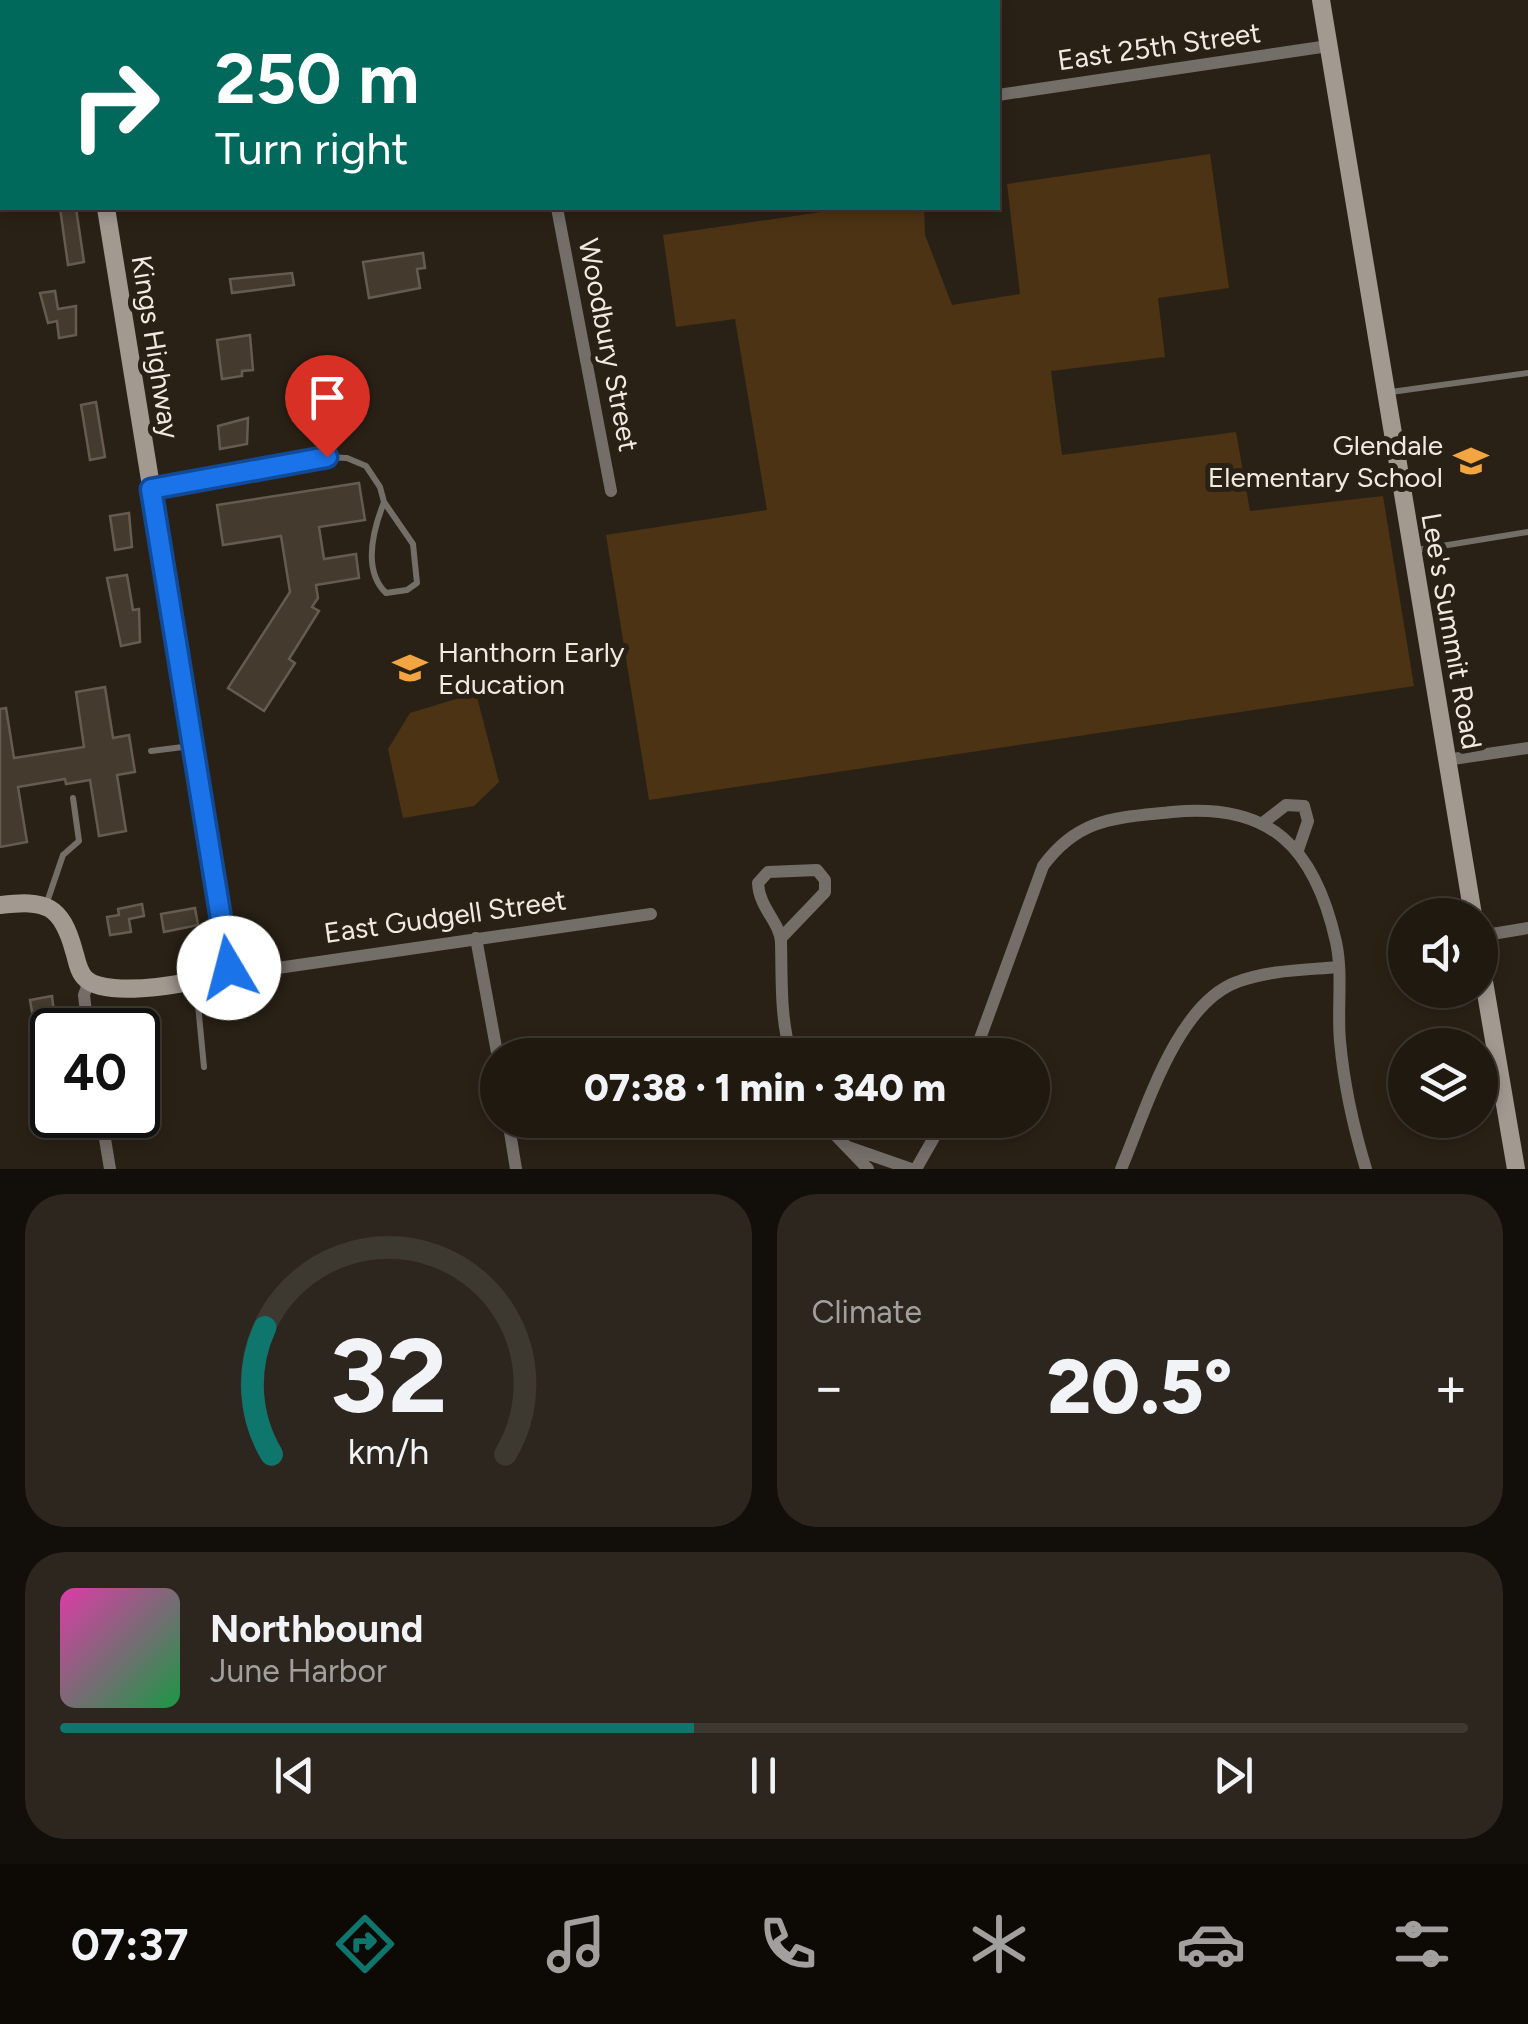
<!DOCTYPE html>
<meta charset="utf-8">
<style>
:root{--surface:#201910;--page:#2d261e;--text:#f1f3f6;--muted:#a2a09f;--line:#3d3830;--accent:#0f766e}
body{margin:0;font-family:Figtree,sans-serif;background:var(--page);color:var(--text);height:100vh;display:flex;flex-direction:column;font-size:38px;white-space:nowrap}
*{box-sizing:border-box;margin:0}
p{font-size:32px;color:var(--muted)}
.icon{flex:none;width:55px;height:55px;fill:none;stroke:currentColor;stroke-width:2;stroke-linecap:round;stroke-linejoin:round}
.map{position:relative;height:1169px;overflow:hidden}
.panel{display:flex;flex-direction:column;gap:25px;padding:25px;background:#120e09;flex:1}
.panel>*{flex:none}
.top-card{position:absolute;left:0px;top:0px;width:1000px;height:210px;box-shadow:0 5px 15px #0003,0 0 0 2px var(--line);background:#00695c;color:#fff;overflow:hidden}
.controls{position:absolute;left:1388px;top:898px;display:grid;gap:20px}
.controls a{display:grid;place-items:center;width:110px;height:110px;border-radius:50%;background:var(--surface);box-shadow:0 5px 15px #0003,0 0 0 2px var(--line);font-size:50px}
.speed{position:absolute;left:30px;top:1008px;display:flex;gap:20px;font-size:50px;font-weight:700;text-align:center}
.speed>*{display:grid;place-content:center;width:130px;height:130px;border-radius:50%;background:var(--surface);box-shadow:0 5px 15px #0003,0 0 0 2px var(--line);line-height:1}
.speed .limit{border:5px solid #111;border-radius:15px;background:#fff;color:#111}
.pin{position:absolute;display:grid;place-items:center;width:85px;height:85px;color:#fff;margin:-102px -42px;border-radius:50% 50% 50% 0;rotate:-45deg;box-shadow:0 0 10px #0007}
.pin .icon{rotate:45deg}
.me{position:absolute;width:110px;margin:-55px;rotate:352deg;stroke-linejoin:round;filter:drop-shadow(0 0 8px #0008)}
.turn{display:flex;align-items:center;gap:35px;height:210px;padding:0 50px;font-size:45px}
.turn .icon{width:130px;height:130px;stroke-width:2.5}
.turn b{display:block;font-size:70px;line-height:85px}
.big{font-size:75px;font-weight:800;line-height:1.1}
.panel .card{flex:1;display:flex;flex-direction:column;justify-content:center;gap:15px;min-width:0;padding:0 35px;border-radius:40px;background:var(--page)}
.panel .dial{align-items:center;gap:0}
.dial svg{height:260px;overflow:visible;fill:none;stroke:var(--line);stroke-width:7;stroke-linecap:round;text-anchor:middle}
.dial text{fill:var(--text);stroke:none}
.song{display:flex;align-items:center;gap:30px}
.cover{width:120px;height:120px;border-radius:15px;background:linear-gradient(135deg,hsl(320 70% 55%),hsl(140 70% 35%))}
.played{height:10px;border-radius:5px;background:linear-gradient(90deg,var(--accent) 45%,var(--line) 45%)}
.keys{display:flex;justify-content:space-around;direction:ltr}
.heat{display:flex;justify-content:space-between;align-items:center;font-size:55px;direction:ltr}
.panel .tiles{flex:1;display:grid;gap:25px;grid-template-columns:1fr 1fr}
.card:last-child{grid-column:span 2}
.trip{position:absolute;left:480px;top:1038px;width:570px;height:100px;border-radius:50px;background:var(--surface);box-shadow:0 5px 15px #0003,0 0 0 2px var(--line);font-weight:800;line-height:100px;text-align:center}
.dock{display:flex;height:160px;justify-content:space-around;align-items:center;background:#0d0a06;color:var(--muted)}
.dock .icon{width:70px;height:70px}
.dock .current{color:var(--accent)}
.dock b{font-size:45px;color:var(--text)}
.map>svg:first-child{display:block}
.green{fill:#4c3314}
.building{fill:#443a2e;stroke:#665b4f;stroke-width:2.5}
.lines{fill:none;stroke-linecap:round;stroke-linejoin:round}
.lane{stroke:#746e69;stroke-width:6}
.street{stroke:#746e69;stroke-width:12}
.secondary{stroke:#a29a91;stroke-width:18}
.route-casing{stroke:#114b97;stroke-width:25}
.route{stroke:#1a73e8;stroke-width:18}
.labels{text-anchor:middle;stroke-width:10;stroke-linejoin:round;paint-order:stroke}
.street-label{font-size:28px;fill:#f0eae3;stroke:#2a2116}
.poi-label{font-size:28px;fill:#f0eae3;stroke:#2a2116;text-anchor:end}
</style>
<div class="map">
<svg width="1528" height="1169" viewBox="0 0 1528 1169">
<rect width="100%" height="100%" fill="#2a2116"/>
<path class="green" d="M1210 154 1229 288 1158 298 1165 357 1051 371 1062 455 1236 432 1250 511 1383 496 1414 686 649 800 606 535 767 510 735 319 676 327 663 235 849 208H924L925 235 952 305 1020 294 1007 184Z
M476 693 499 782 474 806 403 818 388 749 410 713Z"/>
<path class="building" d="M60 208H76L84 262 68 265Z
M423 253 425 268 417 269 420 288 369 298 363 262Z
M292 273 294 285 232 293 230 279Z
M55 291 58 309 76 306V335L59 338 57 321 48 323 40 293Z
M250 335 253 370 242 371V376L222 379 217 340Z
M96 402 105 457 90 460 81 405Z
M248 418 247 444 220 449 218 426Z
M359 483 365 520 319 527 324 559 356 554 359 578 316 585 318 598 312 607 319 611 289 659 295 663 264 711 228 688 290 592 281 536 223 545 217 505Z
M129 513 132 547 115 550 110 516Z
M127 575 133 610 139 609 140 642 121 646 107 578Z
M105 687 113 738 129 735 135 772 117 775 126 831 99 836 90 780 66 784 65 779 18 787 27 842 0 847V709L6 708 14 758 84 747 76 692Z
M142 904 144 916 129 919 131 932 110 935 107 917 119 915 118 909Z
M195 908 198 925 164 932 161 914Z
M52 996 56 1030 36 1036 30 1000Z"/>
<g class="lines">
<path class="lane" d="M1391 392 1528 373
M154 488 327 457 347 458 366 466 380 487 384 502 413 544 417 583 407 590 386 593C362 570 373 530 384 502
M1417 550 1528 532
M151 751 191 746
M46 905 63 855 79 841 73 798
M196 984 204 1067"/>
<path class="street" d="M998 95 1328 46
M0 181H2
M557 208 611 491
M1446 760 1528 748
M1264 822 1286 805 1304 806 1308 821 1298 850
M1480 936 1528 928
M476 938 498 1058
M781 938 825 892V880L817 870 768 872 758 883C759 908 780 922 781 942 782 981 780 1017 791 1055
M229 968 257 971 651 914
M88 1030 84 995 89 981
M974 1055 1043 866C1079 817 1116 818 1172 812 1271 802 1315 848 1336 942 1343 974 1337 1009 1340 1041 1344 1086 1353 1126 1366 1169
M101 1115 110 1169
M508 1120 516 1169
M821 1120 868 1169
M848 1147 911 1169
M916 1169 944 1120
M1121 1169C1145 1113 1176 1004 1237 982 1268 970 1305 970 1338 967"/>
<path class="secondary" d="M74 0V2
M1321 0 1473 915
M0 905C46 900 61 904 74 951 77 960 78 972 86 979 107 999 206 984 229 968L106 208
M1480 958 1516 1169"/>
</g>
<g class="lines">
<g class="route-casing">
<path id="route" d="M229 968 151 489 327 457"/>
</g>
<use href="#route" class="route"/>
</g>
<defs>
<g id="school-bare" transform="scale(2.7)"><path d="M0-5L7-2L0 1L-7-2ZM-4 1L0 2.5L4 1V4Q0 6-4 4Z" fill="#f2a541" stroke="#2a2116" stroke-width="2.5" paint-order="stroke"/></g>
</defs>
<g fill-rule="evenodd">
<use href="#school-bare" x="1471" y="461"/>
<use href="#school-bare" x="410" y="668"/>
</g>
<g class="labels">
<g class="street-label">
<text transform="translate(1159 46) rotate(-8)" y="10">East 25th Street</text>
<text transform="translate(609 345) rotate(79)" y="10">Woodbury Street</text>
<text transform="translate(156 347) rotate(81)" y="10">Kings Highway</text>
<text transform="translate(1452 631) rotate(80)" y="10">Lee's Summit Road</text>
<text transform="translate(445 916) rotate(-8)" y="10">East Gudgell Street</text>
</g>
<g class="poi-label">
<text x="1443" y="455">Glendale<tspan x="1443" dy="32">Elementary School</tspan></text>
<text x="438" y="662" text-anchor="start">Hanthorn Early<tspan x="438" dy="32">Education</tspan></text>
</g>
</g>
</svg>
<div class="controls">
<a><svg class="icon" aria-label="sound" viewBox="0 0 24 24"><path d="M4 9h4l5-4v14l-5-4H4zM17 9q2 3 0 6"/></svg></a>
<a><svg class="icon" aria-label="layers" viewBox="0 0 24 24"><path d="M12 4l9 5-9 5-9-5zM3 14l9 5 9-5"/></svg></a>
</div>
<div class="speed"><div class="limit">40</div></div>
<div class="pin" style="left:327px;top:457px;background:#d93025"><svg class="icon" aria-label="arrive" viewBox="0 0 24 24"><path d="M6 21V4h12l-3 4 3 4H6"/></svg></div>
<svg class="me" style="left:229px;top:968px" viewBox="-20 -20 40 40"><circle r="19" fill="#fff"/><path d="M0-13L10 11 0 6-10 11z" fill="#1a73e8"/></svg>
<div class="trip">07:38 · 1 min · 340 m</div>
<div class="top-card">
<div class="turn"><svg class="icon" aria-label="right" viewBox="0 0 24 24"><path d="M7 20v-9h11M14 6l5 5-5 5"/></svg><div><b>250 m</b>Turn right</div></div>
</div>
</div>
<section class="panel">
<div class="tiles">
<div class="card dial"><svg viewBox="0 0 100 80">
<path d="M14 69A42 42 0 1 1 86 69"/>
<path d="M14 69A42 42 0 0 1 12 30" stroke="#0f766e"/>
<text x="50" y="56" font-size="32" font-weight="700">32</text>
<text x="50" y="72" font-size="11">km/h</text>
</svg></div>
<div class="card"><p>Climate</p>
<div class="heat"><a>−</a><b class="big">20.5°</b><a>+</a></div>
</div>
<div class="card">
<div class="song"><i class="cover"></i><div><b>Northbound</b><p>June Harbor</p></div></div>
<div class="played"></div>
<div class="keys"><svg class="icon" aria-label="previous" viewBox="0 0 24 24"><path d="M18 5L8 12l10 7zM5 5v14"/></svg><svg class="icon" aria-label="pause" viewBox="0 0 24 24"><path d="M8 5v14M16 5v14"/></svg><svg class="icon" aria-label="next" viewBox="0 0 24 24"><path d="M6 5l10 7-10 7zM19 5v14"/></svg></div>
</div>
</div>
</section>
<nav class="dock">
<b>07:37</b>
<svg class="icon current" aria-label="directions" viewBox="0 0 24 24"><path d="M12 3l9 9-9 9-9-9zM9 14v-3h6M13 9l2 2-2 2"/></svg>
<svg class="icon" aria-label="music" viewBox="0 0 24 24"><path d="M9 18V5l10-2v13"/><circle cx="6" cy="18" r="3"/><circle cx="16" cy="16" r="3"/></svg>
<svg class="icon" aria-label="phone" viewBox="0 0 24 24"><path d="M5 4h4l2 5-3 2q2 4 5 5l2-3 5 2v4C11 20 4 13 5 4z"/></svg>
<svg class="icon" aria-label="climate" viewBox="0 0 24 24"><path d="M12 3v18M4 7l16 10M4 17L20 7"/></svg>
<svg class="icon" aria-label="car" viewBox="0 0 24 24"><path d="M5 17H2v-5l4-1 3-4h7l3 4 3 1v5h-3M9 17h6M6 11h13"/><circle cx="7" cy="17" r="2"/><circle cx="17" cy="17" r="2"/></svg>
<svg class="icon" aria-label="filters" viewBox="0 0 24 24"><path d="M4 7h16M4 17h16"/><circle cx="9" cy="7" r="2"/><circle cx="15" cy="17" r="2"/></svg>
</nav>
